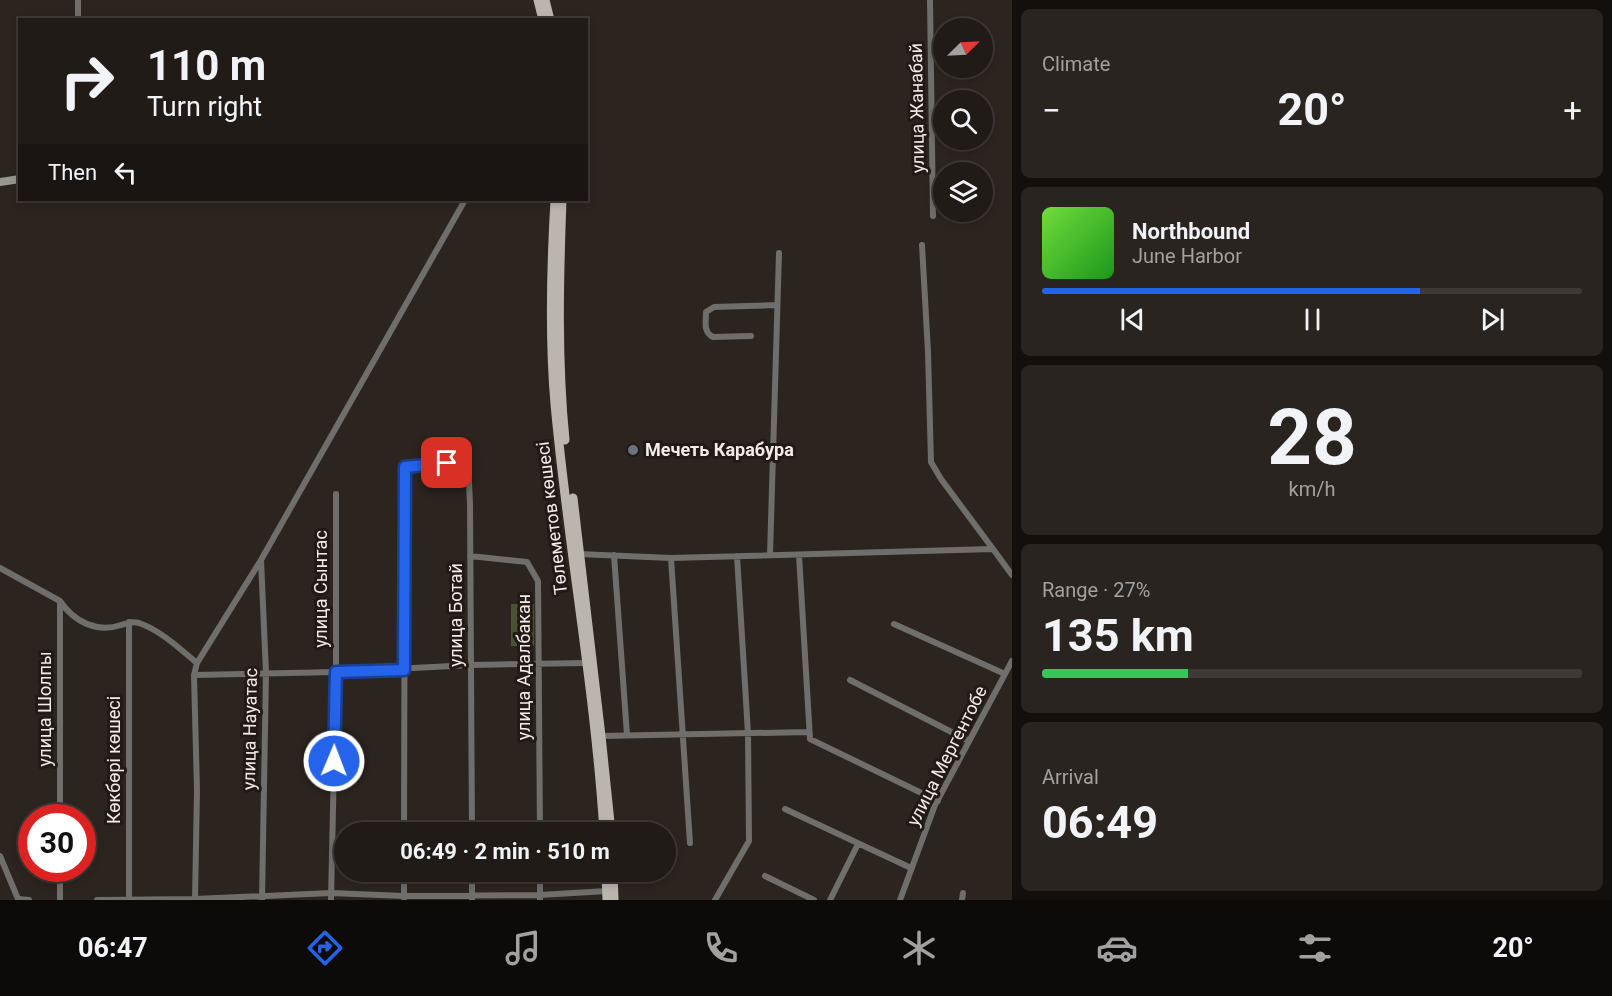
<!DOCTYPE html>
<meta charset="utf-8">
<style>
:root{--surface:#211b17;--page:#292420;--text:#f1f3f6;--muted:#a2a1a1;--line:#3e3936;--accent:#2563eb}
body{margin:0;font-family:Roboto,sans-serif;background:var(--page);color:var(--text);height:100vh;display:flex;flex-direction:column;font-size:22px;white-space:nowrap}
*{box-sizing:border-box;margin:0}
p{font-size:20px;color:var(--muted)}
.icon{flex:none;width:33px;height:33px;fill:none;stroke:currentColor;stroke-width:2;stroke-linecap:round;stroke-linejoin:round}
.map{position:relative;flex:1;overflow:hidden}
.details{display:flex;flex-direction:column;gap:9px;padding:9px;background:#120f0d;width:600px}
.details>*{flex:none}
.top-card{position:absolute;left:18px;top:18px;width:570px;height:183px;border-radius:0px;box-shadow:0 3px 9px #0003,0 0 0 2px var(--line);background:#211b17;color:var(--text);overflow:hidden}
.needle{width:39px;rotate:66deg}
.fabs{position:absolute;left:933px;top:18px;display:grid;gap:12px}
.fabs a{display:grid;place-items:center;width:60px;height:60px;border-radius:50%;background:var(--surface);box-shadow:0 3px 9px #0003,0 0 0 2px var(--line);font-size:30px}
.speed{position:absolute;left:18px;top:804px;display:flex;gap:12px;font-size:30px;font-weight:700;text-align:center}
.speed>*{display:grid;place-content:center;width:78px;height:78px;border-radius:50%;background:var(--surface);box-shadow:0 3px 9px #0003,0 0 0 2px var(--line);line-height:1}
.speed .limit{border:9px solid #d22;background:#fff;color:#111}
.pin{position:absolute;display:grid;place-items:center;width:51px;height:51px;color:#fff;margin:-26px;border-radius:12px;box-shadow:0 3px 9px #0006}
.me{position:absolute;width:66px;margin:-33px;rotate:1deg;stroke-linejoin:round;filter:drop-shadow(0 0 4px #0008)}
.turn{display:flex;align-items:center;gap:21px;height:126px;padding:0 30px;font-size:27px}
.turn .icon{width:78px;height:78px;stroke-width:2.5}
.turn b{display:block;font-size:42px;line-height:51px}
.then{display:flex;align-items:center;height:57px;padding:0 30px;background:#0003;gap:12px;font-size:22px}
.big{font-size:45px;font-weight:700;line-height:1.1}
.details .tile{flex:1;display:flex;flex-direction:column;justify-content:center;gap:9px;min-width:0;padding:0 21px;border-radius:9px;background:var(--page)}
.details .dial{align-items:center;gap:0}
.dial b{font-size:78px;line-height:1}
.song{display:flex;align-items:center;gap:18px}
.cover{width:72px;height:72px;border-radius:9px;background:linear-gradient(135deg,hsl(100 70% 55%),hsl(120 70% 35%))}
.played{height:6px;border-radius:3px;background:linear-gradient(90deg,var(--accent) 70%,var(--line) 70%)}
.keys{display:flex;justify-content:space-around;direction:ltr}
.heat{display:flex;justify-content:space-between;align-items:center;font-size:33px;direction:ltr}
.charge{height:9px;border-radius:4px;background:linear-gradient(90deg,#34c759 27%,var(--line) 0)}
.trip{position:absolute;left:334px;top:822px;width:342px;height:60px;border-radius:30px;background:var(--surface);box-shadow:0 3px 9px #0003,0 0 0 2px var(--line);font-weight:700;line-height:60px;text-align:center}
.dock{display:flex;height:96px;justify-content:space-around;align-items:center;background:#0d0b09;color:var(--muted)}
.dock .icon{width:42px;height:42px}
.dock .selected{color:var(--accent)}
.dock b{font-size:27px;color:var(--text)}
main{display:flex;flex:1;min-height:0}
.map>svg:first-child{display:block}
.pitch{fill:#495332}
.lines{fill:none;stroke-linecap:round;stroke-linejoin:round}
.street{stroke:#6f6e6a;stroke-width:6}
.secondary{stroke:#999790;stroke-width:8}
.primary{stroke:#bab6ae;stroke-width:9}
.route-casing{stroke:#184099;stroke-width:15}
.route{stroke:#2563eb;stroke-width:10}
.worship-dot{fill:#6b7280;stroke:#221a16;stroke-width:2}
.labels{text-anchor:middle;stroke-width:6;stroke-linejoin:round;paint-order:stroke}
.street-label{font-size:18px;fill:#f2ece9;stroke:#221a16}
.poi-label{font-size:18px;font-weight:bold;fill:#f2ece9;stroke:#221a16;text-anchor:start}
</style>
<main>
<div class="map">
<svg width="1012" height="900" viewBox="0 0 1012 900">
<rect width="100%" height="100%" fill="#2c241f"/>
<path class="pitch" d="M511 604H534V646H511Z"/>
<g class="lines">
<path class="street" d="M78 0V20
M930 0 933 216
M922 245 928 352 931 462 941 479 993 549
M751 336 713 337C703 332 706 322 706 312L714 307 777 305
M579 554 671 558 993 549 1012 575
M614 555 627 735
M770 555 779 253
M799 555 810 739 938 801
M470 556 527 562 538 581 540 832
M671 558 690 843
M261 560 266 673 262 900
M0 568 60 601C74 622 97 633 121 625 128 623 132 621 139 623 160 630 180 649 197 663
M60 602V818
M129 622V900
M894 624 1005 674
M194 675 336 672 471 665 586 663
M850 680 969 741
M601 736 809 732
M785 809 911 868
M404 832 405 467 468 461 470 504 472 832
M0 856 18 899 29 900
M60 868V900
M472 872V900
M540 872V900
M765 876 814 900
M404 898V872
M97 900 195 899 331 893 404 896 540 895 607 891
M195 900 197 790 194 675 197 663 261 560 465 200
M331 900 336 672V494
M715 900 749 841 748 733 737 556
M830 900 858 844
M900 900 935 805 1012 661
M962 900 963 893"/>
<path class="secondary" d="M0 182 20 179"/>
<path class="primary" d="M538 0 543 20
M545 0 550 20
M555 200C551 268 549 336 555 404 568 547 595 689 604 832
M562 200C559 280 557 360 565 440
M573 498 601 736 611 832
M606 872 607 900
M613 872 614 900"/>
</g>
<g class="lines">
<g class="route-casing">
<path id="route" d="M334 761 336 672 404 670 405 467 447 463"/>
</g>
<use href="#route" class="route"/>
</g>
<circle class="worship-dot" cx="633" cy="450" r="6"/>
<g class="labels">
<g class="street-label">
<text transform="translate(917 108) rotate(-91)" y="6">улица Жанабай</text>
<text transform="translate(552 518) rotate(-97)" y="6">Төлеметов көшесі</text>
<text transform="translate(321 589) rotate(-90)" y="6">улица Сынтас</text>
<text transform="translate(456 615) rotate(-90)" y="6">улица Ботай</text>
<text transform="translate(524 667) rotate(-90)" y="6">улица Адалбакан</text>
<text transform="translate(45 709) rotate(-90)" y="6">улица Шолпы</text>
<text transform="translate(250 729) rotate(-89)" y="6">улица Науатас</text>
<text transform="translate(947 756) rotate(-63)" y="6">улица Мергентобе</text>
<text transform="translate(114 760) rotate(-90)" y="6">Көкбөрі көшесі</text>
</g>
<g class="poi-label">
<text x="645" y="456">Мечеть Карабура</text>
</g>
</g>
</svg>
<div class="fabs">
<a><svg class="needle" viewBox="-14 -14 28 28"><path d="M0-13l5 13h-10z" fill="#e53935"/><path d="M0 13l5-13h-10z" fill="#a2a1a1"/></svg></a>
<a><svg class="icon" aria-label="search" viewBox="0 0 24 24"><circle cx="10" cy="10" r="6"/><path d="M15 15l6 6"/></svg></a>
<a><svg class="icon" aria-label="layers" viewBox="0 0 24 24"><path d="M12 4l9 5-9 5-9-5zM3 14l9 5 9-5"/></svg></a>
</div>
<div class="speed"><div class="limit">30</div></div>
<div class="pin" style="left:447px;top:463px;background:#d93025"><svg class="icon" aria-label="arrive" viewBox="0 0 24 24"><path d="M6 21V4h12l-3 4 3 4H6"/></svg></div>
<svg class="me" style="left:334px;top:761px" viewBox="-20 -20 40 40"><circle r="17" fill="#2563eb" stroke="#fff" stroke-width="3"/><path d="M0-11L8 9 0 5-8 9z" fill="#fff"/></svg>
<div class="trip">06:49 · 2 min · 510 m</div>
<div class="top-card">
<div class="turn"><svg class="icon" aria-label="right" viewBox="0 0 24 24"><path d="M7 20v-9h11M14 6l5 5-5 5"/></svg><div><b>110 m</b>Turn right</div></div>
<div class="then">Then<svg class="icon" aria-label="left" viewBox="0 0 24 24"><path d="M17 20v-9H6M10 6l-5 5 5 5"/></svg></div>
</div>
</div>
<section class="details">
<div class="tile"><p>Climate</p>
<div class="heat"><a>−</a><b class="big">20°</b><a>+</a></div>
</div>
<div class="tile">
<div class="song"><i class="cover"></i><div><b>Northbound</b><p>June Harbor</p></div></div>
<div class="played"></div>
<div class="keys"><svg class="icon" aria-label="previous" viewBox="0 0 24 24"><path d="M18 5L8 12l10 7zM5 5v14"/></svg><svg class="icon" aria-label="pause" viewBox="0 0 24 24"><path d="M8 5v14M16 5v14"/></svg><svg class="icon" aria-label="next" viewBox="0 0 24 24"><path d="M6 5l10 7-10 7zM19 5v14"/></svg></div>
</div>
<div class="tile dial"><b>28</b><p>km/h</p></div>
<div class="tile"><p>Range · 27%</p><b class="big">135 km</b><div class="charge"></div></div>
<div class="tile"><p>Arrival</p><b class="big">06:49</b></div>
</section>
</main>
<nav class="dock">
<b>06:47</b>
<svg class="icon selected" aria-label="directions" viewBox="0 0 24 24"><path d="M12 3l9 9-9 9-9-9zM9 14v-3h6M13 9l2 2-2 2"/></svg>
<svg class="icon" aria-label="music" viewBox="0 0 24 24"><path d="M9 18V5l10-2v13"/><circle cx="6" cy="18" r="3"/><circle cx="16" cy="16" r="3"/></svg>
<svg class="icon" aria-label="phone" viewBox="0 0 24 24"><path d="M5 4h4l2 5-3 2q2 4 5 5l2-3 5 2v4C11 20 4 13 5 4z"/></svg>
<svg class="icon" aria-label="climate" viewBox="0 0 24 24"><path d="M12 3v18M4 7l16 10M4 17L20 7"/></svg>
<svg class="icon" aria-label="car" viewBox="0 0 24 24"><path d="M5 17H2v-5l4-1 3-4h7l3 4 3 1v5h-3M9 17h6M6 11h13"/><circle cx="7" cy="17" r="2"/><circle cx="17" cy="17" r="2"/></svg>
<svg class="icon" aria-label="filters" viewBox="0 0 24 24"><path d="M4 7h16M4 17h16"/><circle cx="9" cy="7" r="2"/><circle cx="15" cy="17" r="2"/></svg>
<b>20°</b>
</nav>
